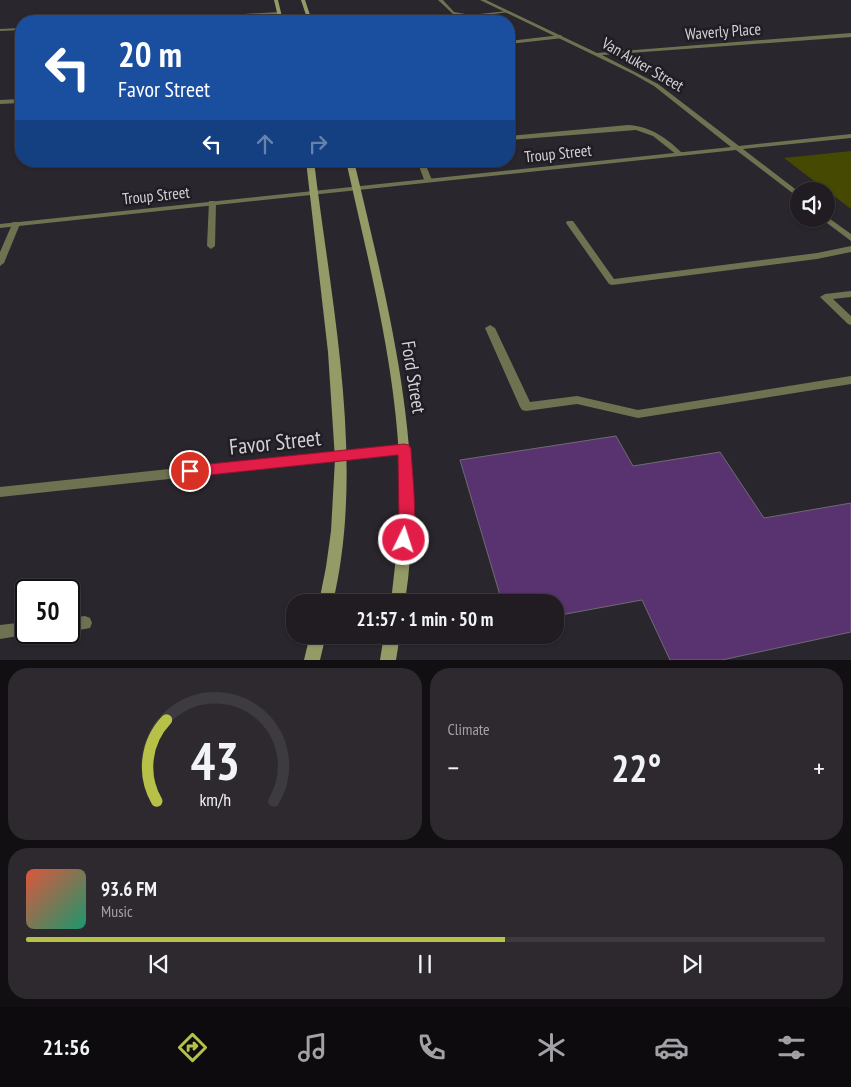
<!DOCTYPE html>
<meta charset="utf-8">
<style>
:root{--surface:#201c22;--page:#2d292f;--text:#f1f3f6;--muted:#a2a1a5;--line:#3d3a40;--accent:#b7c147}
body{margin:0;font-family:"PT Sans Narrow",sans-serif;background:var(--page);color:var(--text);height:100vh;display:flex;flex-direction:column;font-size:19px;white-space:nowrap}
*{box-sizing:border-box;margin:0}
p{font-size:16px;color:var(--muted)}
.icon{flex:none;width:28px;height:28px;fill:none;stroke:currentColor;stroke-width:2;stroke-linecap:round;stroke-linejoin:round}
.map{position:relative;height:660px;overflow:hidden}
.side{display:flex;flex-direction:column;gap:8px;padding:8px;background:#120f13;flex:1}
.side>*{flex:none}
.banner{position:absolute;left:15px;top:15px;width:500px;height:152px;border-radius:20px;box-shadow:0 1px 4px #0004,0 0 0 1px var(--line);background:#1a4fa0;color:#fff;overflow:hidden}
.controls{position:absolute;left:790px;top:182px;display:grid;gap:10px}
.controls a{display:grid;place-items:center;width:45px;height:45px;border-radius:50%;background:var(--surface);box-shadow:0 1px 4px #0004,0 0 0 1px var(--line);font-size:25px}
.speed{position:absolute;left:15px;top:579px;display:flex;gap:10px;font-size:25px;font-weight:700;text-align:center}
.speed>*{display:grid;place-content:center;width:65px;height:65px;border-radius:50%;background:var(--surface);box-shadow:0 1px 4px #0004,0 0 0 1px var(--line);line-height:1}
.speed .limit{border:2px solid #111;border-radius:8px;background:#fff;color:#111}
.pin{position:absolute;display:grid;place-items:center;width:42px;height:42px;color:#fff;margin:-21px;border:2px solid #fff;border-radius:50%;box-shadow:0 1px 5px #0007}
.me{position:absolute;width:55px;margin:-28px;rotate:4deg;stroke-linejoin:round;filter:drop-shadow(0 0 4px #0008)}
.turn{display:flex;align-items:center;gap:18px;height:105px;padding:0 20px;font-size:22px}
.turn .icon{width:65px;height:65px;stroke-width:2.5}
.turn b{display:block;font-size:35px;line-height:42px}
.lanes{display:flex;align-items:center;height:48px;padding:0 20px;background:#0003;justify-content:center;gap:25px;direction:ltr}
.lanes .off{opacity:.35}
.big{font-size:38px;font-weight:800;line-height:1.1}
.side .tile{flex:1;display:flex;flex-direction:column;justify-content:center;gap:8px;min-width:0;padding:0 18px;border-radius:20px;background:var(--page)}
.side .dial{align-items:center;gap:0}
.dial svg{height:130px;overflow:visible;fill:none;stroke:var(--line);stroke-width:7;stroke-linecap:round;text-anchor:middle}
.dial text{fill:var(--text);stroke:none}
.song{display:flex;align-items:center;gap:15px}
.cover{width:60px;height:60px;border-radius:8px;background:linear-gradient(135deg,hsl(10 70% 55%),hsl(160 70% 35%))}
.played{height:5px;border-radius:2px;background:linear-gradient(90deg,var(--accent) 60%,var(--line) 60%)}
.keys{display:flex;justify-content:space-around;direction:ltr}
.heat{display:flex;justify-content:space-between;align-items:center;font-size:28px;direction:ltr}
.side .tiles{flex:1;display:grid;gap:8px;grid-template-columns:1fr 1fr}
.tile:last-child{grid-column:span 2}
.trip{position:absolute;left:286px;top:594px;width:278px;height:50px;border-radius:20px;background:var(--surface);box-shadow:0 1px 4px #0004,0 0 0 1px var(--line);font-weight:800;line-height:50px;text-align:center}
.dock{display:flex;height:80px;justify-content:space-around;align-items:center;background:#0d0b0e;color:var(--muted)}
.dock .icon{width:35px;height:35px}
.dock .selected{color:var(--accent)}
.dock b{font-size:22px;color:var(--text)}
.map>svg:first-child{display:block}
.green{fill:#454902}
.building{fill:#593370;stroke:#6f6a73}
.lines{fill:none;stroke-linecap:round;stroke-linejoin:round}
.service{fill:#6e7251;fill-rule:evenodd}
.minor{fill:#6e7251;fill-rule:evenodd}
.secondary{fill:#959b66;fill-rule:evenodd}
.route{fill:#e11d48;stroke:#92132f}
.labels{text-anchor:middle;stroke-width:5;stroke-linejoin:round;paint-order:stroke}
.far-street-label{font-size:16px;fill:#d4d1d6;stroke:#211d24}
.street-label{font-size:19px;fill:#d4d1d6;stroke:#211d24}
.near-street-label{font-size:22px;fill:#d4d1d6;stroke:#211d24}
</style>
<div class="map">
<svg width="851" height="660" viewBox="0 0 851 660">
<rect width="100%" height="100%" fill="#2a262d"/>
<path class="green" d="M851 151V209L784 158Z"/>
<path class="building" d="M616 436 633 466 720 452 764 518 851 503V632L722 660H670L642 600 555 616V602H502L460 460Z"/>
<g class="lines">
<path class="service" d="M438 0H443L454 12 471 15 507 11 509 12 471 17 453 14Z
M561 35 563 38 509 44V41Z
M628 125C650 126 667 138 683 154L677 155 653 136 636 130 509 140V136Z
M417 161H424L432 180 431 182H425Z
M209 201H215L216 203 215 246 211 249 207 246Z
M567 221H573L614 279 817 253 851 246V252L817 259 612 285 609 284 566 223Z
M13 222H19L20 224 4 263 0 266V252Z
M851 291V297L833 299 851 316V325L848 324 820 297 825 294Z
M490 325 495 328 530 402 577 396 638 410 851 376V384L638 418 577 404 526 411 522 410 520 407 485 328Z
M85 616 90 618 92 623 90 628 69 632V618Z
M26 622V632H32L31 634 0 639V625Z"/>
<path class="minor" d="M480 0H486L597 53 851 33V37L602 55 658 84 739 146 851 134V138L743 149 799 192V198L736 150 0 228V224L731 147 654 86 633 74Z
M279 12 281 14 165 21H143L145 20Z
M21 28V30L0 31V29Z
M21 99V103L0 104V100Z
M826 216 851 234V241L823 220 826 219Z
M405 444 409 446 411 449 409 452 405 454 0 497V487Z"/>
<path class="secondary" d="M274 0H278L283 21H279Z
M301 0H305L312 21H308Z
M306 161H314C331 303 366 462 333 602H319L326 567 331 531 335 459 328 352Z
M346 161H354C388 305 428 453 405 602H391C395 565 400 529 400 492 400 380 370 269 346 161Z
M310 635H326L320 660H304Z
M384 635H400L396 660H380Z"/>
</g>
<path class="route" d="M404 444 409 445 411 449C412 472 419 526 410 545L404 547 399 545 397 540 399 521 398 455 190 477 185 475 183 471 185 467 190 466Z"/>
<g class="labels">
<g class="far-street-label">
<text transform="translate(723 31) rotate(-4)" y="6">Waverly Place</text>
<text transform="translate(643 64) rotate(30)" y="6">Van Auker Street</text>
<text transform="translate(558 153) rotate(-6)" y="6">Troup Street</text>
<text transform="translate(156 195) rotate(-6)" y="6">Troup Street</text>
</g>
<g class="street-label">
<text transform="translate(414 377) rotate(81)" y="7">Ford Street</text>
</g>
<g class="near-street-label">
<text transform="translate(275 442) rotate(-6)" y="8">Favor Street</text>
</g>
</g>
</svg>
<div class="controls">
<a><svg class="icon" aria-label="sound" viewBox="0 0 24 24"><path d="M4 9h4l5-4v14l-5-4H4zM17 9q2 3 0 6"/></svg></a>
</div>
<div class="speed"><div class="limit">50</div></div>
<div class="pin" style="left:190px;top:471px;background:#d93025"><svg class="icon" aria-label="arrive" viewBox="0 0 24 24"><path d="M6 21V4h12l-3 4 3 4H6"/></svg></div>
<svg class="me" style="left:404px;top:540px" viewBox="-20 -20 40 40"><circle r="17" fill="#e11d48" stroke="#fff" stroke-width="3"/><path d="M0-11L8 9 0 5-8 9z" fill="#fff"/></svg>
<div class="trip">21:57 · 1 min · 50 m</div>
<div class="banner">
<div class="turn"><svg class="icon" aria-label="left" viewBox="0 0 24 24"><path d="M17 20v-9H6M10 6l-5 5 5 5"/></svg><div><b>20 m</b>Favor Street</div></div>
<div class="lanes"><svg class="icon" aria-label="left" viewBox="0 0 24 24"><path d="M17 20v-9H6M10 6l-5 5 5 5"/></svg><svg class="icon off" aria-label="ahead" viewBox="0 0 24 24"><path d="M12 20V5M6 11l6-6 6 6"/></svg><svg class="icon off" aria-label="right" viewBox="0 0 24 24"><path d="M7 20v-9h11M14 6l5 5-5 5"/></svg></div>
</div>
</div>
<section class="side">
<div class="tiles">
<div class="tile dial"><svg viewBox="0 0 100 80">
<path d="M14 69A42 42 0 1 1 86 69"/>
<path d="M14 69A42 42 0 0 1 20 19" stroke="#b7c147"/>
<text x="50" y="56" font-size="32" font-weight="700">43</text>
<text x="50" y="72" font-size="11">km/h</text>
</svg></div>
<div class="tile"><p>Climate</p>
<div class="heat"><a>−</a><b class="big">22°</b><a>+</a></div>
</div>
<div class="tile">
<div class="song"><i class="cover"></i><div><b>93.6 FM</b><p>Music</p></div></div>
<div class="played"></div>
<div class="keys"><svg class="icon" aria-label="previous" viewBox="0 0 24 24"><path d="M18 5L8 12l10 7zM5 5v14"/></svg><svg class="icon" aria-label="pause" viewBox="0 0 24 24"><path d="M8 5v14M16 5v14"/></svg><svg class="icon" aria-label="next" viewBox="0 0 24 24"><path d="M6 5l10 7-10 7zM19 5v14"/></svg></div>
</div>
</div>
</section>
<nav class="dock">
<b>21:56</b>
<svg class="icon selected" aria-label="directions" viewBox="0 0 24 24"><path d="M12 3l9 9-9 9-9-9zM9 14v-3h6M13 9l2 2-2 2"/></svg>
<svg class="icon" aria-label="music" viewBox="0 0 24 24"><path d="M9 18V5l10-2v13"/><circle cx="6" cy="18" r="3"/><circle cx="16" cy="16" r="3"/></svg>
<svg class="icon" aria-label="phone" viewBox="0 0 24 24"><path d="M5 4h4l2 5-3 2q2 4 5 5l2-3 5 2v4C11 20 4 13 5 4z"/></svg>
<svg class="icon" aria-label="climate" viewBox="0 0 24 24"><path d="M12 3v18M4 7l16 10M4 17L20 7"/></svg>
<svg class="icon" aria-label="car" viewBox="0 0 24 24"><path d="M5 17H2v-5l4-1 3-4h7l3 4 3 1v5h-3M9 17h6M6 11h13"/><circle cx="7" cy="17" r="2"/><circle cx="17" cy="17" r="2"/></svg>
<svg class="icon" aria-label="filters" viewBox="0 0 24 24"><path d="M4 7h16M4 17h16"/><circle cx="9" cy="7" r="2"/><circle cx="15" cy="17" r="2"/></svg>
</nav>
